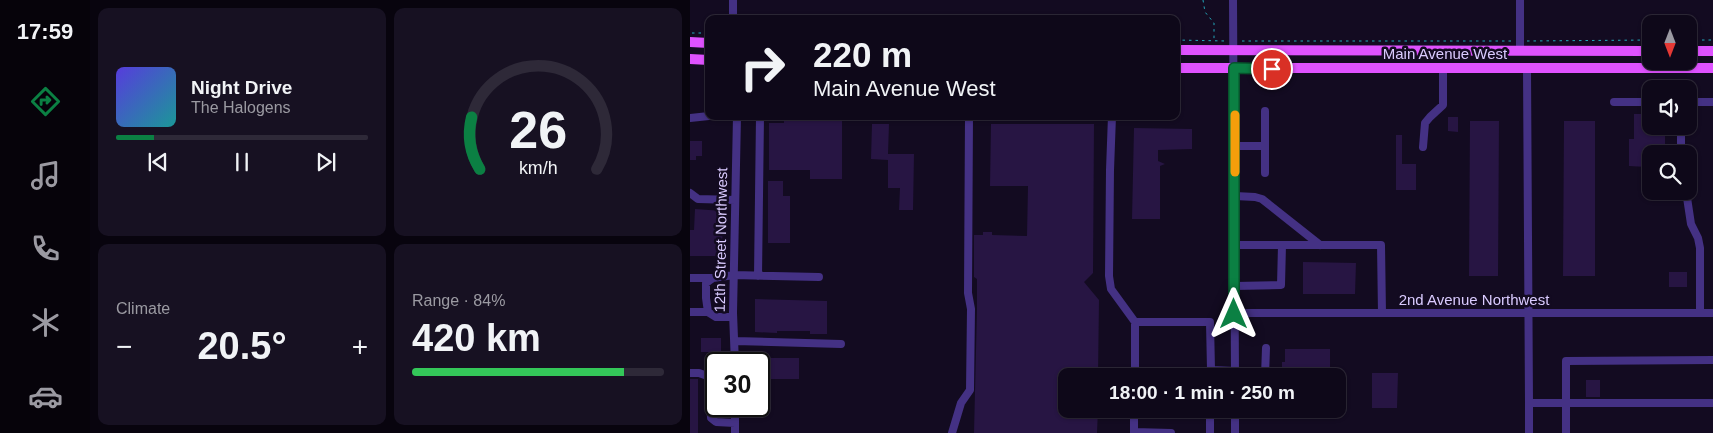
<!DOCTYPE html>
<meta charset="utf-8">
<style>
:root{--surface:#0e0819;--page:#171122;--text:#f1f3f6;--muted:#9b9aa2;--line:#2e2938;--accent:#0b8043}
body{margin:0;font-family:Arial,sans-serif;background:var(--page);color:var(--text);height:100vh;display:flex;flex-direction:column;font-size:19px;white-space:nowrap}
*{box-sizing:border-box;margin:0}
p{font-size:16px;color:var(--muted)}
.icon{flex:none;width:28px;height:28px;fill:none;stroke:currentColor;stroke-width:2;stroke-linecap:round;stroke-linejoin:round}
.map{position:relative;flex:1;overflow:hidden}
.sheet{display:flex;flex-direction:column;gap:8px;padding:8px;background:#08040e;width:600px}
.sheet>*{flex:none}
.guide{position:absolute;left:15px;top:15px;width:475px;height:105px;border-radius:10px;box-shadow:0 1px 4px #0004,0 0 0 1px var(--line);background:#0e0819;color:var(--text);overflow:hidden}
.needle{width:32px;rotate:180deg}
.tools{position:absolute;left:952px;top:15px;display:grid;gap:10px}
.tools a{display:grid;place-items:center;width:55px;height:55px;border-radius:10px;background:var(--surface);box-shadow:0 1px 4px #0004,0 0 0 1px var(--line);font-size:25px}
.speed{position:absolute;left:15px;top:352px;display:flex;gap:10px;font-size:25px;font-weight:700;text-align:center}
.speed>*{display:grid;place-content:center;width:65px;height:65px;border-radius:50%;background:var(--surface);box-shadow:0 1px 4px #0004,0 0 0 1px var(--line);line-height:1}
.speed .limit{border:2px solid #111;border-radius:8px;background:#fff;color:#111}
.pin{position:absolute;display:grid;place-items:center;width:42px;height:42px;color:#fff;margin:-21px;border:2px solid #fff;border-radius:50%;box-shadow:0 1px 5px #0007}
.me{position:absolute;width:55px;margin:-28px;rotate:0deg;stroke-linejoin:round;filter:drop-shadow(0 0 4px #0008)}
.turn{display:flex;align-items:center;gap:18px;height:105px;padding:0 25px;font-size:22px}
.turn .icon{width:65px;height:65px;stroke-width:2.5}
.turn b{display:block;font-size:35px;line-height:42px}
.big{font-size:38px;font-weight:600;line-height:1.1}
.sheet .widget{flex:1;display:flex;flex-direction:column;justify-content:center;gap:8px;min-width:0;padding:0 18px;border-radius:10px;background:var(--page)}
.sheet .dial{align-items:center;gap:0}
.dial svg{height:130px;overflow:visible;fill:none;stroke:var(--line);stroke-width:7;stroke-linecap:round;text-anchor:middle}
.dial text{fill:var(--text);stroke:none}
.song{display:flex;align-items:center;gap:15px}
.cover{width:60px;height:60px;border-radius:8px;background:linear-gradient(135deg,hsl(250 70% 55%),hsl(180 70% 35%))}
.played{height:5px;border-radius:2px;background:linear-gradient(90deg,var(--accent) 15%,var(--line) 15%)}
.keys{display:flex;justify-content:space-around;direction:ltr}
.heat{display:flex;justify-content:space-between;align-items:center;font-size:28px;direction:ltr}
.charge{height:8px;border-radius:4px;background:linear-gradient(90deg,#34c759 84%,var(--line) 0)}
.sheet .tiles{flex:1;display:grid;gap:8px;grid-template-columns:repeat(2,1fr)}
.trip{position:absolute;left:368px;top:368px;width:288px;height:50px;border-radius:10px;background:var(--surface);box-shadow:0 1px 4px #0004,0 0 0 1px var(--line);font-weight:600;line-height:50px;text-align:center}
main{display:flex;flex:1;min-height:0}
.tabs{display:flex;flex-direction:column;width:90px;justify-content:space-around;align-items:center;background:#06030a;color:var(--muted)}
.tabs .icon{width:35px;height:35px}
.tabs .active{color:var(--accent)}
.tabs b{font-size:22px;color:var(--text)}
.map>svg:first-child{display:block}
.building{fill:#271543}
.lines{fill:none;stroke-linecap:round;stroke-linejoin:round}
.path{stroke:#22a8bb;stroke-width:1;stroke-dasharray:2.5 4;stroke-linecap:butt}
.minor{stroke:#443184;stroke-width:8}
.major{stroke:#df52ff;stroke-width:10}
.route-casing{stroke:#07532c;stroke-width:12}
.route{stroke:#0b8043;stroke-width:9}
.slow{stroke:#f59e0b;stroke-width:9}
.labels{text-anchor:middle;stroke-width:5;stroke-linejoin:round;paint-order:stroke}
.street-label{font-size:15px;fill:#dacbff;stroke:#130b21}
</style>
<main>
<nav class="tabs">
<b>17:59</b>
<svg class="icon active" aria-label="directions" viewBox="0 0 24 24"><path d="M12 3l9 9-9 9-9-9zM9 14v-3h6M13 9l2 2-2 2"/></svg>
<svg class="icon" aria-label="music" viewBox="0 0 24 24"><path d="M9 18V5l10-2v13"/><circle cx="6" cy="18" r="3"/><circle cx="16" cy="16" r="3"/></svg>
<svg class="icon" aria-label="phone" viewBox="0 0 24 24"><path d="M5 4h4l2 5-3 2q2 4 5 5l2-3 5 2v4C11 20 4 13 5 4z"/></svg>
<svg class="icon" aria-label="climate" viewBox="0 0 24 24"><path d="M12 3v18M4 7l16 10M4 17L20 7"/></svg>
<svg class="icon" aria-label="car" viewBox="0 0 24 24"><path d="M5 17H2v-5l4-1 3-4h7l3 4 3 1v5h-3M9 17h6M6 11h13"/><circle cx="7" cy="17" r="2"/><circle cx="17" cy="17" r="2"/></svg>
</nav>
<section class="sheet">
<div class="tiles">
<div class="widget">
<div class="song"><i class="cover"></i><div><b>Night Drive</b><p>The Halogens</p></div></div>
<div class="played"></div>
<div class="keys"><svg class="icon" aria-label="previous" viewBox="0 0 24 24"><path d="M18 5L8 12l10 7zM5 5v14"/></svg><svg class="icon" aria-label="pause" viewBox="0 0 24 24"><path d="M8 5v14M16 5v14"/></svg><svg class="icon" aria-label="next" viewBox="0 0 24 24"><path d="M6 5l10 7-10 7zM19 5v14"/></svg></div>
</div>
<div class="widget dial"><svg viewBox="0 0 100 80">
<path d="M14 69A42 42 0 1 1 86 69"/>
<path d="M14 69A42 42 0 0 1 9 37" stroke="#0b8043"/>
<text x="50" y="56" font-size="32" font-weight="700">26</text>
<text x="50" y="72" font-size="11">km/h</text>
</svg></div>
<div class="widget"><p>Climate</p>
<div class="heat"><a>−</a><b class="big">20.5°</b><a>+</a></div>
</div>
<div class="widget"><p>Range · 84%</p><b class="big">420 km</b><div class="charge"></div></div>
</div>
</section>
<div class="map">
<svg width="1023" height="433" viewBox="0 0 1023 433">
<rect width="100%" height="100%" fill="#130b21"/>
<path class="building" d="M944 114H961V126H975V153L962 152 961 158H957V167L939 166V139H944Z
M101 116H152V179H120V170H79V123H94V121H101Z
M758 117H768V132L758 131Z
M780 121H809L808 276H779Z
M874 121H905V276H873Z
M182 124H199L198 154H224L223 210H209L210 188H198V160L181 159Z
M301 124H404L403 273 394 282 409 300 408 376H376V409H408L407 433H284L287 309V279L284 277V235H293V232H302V235L337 236 338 186H300Z
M444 128 502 129V149L468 150V161L475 164 470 166V219H442Z
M706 135H712V164H726V190H706Z
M0 141H12V156H6V160H0Z
M78 181H93V196H100V243H78Z
M5 209 33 211 32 256H0V230H4Z
M613 262 666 263 665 294H613Z
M979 272H997V287H979Z
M65 299 137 301V334H120V331H87V333L65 332Z
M11 338H31V352H11Z
M595 349H640V376H595V374H592V362H595Z
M75 358H109V379H75Z
M682 373H708L707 408H682Z
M0 379H8V433H0Z
M896 380H910V397H896Z"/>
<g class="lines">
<path class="path" d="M513 0 515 12 524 23V40
M2 33H19
M486 40 536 41
M999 40H1023
M552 41H823
M837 41 961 40"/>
<path class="minor" d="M43 0V19
M543 0 545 376
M830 0V51
M837 69 839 403
M924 102H961
M999 102H1023
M575 111V173
M422 116 420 170 419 276 421 289 445 322H520L521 370 545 371
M0 118 19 116
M991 126V154
M545 146H575
M733 147 735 123 740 117 753 105V69
M996 191 1001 224 1008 238 1010 248V313
M0 193 8 199 45 200
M545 196 565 197 572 199 630 245
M545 245H691L692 313
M68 276 70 116
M0 278H23
M545 286 591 285 592 245
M0 312H18
M545 313H1023
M43 317H26L18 312 16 298V283L23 278 44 275 129 277
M45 341 151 344
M45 364 43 313 47 116
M0 373H9L23 378
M445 376V322
M575 376 576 348
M26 378H23L20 384 21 418 26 422 45 423
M444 409V432L481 433
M545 409V433
M45 433V406
M262 433 271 403 280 390 281 309 278 293 279 116
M520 433V409
M839 433V403H1023
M876 433V361L1023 360"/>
<path class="major" d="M0 42 19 43
M486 50 961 51
M999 51H1023
M0 59 19 60
M486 68H1023"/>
</g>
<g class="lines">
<g class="route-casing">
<path id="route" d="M544 314V68L582 69"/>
</g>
<use href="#route" class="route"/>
<path class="slow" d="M545 115V172"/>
</g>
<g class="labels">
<g class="street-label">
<text x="755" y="59">Main Avenue West</text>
<text transform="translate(31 240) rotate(-89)" y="5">12th Street Northwest</text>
<text x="784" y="305">2nd Avenue Northwest</text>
</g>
</g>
</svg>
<div class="tools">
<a><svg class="needle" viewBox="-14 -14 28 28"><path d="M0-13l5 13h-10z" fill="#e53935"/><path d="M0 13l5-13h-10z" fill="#9b9aa2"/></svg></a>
<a><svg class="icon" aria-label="sound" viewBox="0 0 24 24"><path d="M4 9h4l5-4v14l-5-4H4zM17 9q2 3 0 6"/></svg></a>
<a><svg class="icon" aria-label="search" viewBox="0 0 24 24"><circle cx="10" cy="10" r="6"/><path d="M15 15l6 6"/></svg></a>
</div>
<div class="speed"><div class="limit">30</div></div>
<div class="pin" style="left:582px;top:69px;background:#d93025"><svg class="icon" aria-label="arrive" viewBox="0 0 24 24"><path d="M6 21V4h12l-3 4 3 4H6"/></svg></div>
<svg class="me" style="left:544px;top:314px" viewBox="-20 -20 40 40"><path d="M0-17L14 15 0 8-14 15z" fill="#0b8043" stroke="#fff" stroke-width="4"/></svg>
<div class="trip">18:00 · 1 min · 250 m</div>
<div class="guide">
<div class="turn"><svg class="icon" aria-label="right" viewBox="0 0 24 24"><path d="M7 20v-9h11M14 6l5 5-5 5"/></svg><div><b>220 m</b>Main Avenue West</div></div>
</div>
</div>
</main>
